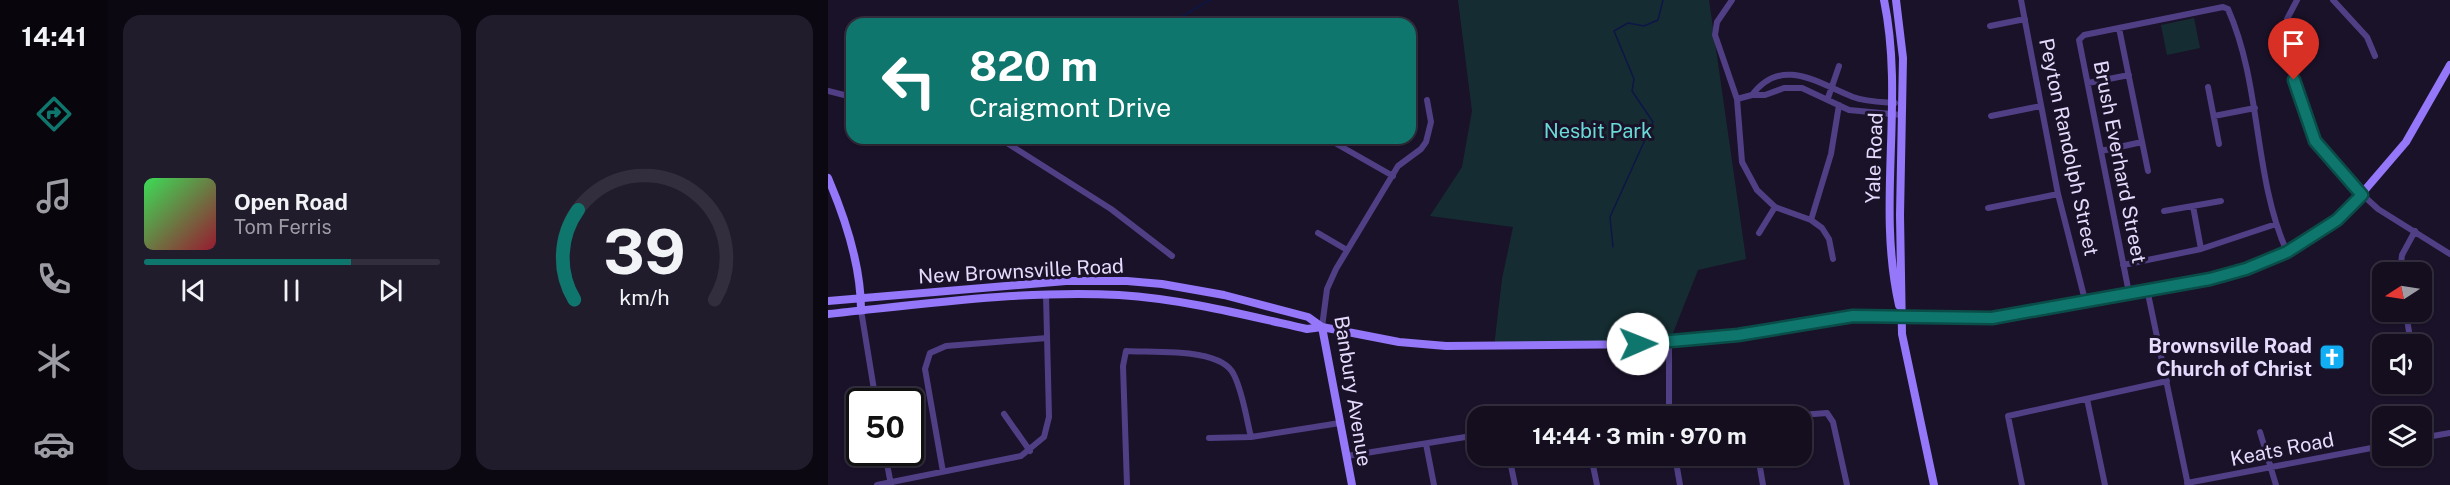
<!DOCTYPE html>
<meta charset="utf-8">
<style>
:root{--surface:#140e1f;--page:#211c2c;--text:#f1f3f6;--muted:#9d9ca4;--line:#332e3d;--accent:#0f766e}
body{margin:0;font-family:"Public Sans",sans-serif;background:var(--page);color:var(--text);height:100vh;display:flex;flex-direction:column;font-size:22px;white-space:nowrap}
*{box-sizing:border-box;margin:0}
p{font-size:20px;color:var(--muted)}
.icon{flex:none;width:33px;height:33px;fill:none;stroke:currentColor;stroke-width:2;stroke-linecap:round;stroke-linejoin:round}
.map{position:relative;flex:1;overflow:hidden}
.sheet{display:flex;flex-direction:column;gap:15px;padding:15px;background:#0b0811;width:720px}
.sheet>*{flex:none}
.guide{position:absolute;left:18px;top:18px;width:570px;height:126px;border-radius:18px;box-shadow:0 2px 4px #0004,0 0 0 2px var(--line);background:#0f766e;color:#fff;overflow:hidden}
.needle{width:39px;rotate:258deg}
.controls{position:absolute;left:1544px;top:262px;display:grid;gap:12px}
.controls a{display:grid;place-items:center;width:60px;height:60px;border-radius:12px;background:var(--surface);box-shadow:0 2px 4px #0004,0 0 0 2px var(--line);font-size:30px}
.speed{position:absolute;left:18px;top:388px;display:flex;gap:12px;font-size:30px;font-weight:700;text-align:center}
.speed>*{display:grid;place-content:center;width:78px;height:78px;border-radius:50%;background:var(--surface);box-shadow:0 2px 4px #0004,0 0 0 2px var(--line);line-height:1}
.speed .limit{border:3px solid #111;border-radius:9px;background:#fff;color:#111}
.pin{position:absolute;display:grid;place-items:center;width:51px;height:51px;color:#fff;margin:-62px -26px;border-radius:50% 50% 50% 0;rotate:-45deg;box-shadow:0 0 6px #0007}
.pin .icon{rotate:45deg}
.me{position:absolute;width:66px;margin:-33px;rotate:89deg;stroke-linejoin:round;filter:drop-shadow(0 0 4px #0008)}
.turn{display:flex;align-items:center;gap:21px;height:126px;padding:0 24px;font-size:27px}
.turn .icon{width:78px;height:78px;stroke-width:2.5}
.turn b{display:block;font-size:42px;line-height:51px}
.sheet .tile{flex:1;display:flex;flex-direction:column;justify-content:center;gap:9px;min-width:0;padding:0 21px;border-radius:18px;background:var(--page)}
.sheet .dial{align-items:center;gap:0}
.dial svg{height:156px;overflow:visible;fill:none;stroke:var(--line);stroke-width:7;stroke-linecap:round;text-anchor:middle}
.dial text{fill:var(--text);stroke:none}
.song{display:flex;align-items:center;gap:18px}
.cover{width:72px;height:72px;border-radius:9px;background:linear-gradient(135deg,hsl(130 70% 55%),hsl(350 70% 35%))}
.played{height:6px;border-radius:3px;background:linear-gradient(90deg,var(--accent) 70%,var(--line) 70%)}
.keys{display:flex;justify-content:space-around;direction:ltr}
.sheet .tiles{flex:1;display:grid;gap:15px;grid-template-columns:repeat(2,1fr)}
.trip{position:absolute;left:639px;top:406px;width:345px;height:60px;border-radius:18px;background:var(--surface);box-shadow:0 2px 4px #0004,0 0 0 2px var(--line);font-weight:700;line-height:60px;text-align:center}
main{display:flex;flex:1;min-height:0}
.menu{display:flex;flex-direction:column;width:108px;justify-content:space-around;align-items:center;background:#08060c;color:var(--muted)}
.menu .icon{width:42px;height:42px}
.menu .current{color:var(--accent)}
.menu b{font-size:27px;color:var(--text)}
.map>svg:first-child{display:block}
.green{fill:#152d32}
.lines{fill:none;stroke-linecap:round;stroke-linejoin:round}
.stream{stroke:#0d1646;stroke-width:1.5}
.street{stroke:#503f85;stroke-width:6}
.secondary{stroke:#9577f9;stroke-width:8}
.route-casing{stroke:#0a4d48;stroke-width:15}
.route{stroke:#0f766e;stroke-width:10}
.labels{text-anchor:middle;stroke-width:6;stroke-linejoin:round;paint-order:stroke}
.park-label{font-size:20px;fill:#69dbd7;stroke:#1a1229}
.street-label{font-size:20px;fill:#e6dbfd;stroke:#1a1229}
.poi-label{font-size:20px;font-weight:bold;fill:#e6dbfd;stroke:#1a1229;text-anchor:end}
</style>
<main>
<nav class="menu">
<b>14:41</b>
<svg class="icon current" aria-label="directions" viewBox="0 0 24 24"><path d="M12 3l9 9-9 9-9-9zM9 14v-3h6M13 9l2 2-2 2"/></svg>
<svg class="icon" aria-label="music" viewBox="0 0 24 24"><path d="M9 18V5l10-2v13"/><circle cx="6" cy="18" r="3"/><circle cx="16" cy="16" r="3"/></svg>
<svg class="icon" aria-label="phone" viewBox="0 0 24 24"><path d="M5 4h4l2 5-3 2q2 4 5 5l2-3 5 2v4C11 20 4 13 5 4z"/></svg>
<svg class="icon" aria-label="climate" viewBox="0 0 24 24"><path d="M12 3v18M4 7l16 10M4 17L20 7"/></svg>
<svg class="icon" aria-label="car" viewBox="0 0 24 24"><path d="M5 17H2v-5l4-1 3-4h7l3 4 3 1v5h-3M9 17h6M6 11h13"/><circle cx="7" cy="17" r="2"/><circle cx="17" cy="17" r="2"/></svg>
</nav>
<section class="sheet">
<div class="tiles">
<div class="tile">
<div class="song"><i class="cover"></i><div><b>Open Road</b><p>Tom Ferris</p></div></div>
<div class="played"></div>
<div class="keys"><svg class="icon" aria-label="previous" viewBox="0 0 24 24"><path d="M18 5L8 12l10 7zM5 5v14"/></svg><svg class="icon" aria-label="pause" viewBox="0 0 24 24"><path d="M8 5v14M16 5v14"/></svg><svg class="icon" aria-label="next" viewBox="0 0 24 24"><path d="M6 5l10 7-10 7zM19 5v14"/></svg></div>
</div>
<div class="tile dial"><svg viewBox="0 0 100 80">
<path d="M14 69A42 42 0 1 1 86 69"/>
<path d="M14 69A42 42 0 0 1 16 23" stroke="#0f766e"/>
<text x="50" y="56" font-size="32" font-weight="700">39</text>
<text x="50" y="72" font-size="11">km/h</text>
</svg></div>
</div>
</section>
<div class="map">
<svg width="1622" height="485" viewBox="0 0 1622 485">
<rect width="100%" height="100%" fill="#1a1229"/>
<path class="green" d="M630 0H881L918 259 870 270 841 343 666 347 674 279 685 227 602 216 634 167 644 111Z
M1366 18 1372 48 1339 55 1333 25Z"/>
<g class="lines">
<path class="stream" d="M341 24 382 0
M785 247 782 217 825 122 804 91 806 79 786 31 800 23 816 26 830 20 835 0"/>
<path class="street" d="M904 0 889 22 887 35 909 99 914 162 929 190 947 207 983 220 994 228 1001 239 1005 259
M1193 0 1230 194 1257 300
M1469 0 1459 19 1456 44 1487 141 1525 186 1550 209 1622 254
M1505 0 1539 37 1547 56
M1162 26 1197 19
M1291 28 1320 171
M1260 83 1301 75
M1380 87 1391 144
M0 91 24 97
M924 95C954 55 991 84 1025 97 1038 102 1053 102 1067 103
M1000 98 1011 66
M909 99 924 95H937L956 88H974L1021 110 1074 115
M1163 116 1213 106
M1386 116 1427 108
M171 138 283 209 344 256
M500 139 565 176
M1273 151 1314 142
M1365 206 1373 249
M1160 208 1230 194
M1336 211 1393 201
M983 220 1003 154 1011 105
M490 233 519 250
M931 233 947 207
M1295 265 1373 249 1448 224
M1572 273 1574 255 1587 231
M1319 289 1360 485
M1301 293 1251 40 1256 35 1395 7 1400 9C1434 86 1425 176 1459 252
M33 310 48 402
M1578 312 1583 345
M494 327 499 289 508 269 570 166 593 149 598 142 603 122 599 100
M841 343V417
M1259 399 1277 485
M176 414 202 451
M946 417 999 413 1005 422 1019 485
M1432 432 1448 485
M381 438 423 437 512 423
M1593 438 1622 433
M598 444 606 485
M57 453 63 485
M519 456 650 435
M681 456 687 485
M763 456 769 485
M847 456 852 485
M930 456 935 485
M115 472 97 369 102 353 118 346 219 338
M1359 483 1554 446
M49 485 193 456 216 437 221 417 218 295
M299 485 295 366 298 351C325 353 394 347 406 375 415 393 418 417 423 437
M1194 485 1180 416 1339 381"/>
<path class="secondary" d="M1056 0C1077 101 1048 204 1071 305
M1068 0 1075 58 1072 215 1074 334 1106 485
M0 178C18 220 33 265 33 310
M0 301 238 281H299L334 284 396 295 480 317 494 327
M0 314C96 304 195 290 291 295 355 299 417 315 479 329L494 327 571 342 618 346 829 344 910 335 1025 316 1164 318 1382 279 1445 259 1496 230 1518 212 1578 142 1622 65
M494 327 524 485"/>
</g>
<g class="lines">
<g class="route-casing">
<path id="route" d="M810 344 910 335 1025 316 1164 318 1382 279 1418 269 1459 252 1509 220 1534 195 1487 141 1466 80"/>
</g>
<use href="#route" class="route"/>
</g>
<defs>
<g id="church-square" transform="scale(1.35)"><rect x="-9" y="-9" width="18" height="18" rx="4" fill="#11aef4" stroke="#1a1229"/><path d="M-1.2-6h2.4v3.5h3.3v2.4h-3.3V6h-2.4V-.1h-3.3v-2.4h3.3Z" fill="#fff"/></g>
</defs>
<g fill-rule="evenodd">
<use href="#church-square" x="1504" y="357"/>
</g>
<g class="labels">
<g class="park-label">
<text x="770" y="138">Nesbit Park</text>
</g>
<g class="street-label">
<text transform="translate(1241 147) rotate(78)" y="7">Peyton Randolph Street</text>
<text transform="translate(1046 158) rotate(-88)" y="7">Yale Road</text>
<text transform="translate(1292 162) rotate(79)" y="7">Brush Everhard Street</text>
<text transform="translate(193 271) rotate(-3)" y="7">New Brownsville Road</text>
<text transform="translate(525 391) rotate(81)" y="7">Banbury Avenue</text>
<text transform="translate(1454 449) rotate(-11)" y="7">Keats Road</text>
</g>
<g class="poi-label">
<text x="1484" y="353">Brownsville Road<tspan x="1484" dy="23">Church of Christ</tspan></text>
</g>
</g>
</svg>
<div class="controls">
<a><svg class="needle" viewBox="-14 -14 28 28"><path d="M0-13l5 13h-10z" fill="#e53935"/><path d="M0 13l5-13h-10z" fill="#9d9ca4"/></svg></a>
<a><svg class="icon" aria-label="sound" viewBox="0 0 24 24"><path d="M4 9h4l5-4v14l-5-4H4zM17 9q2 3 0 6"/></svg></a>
<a><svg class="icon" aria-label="layers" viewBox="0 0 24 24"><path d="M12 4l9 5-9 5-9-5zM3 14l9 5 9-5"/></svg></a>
</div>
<div class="speed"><div class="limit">50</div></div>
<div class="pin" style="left:1466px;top:80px;background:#d93025"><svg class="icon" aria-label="arrive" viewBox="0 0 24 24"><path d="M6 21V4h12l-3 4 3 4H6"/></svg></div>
<svg class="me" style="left:810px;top:344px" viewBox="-20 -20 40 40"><circle r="19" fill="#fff"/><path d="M0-13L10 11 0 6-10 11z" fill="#0f766e"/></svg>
<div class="trip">14:44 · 3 min · 970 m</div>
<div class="guide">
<div class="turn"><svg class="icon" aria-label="left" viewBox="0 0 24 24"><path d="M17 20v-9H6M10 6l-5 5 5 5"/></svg><div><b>820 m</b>Craigmont Drive</div></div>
</div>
</div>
</main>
